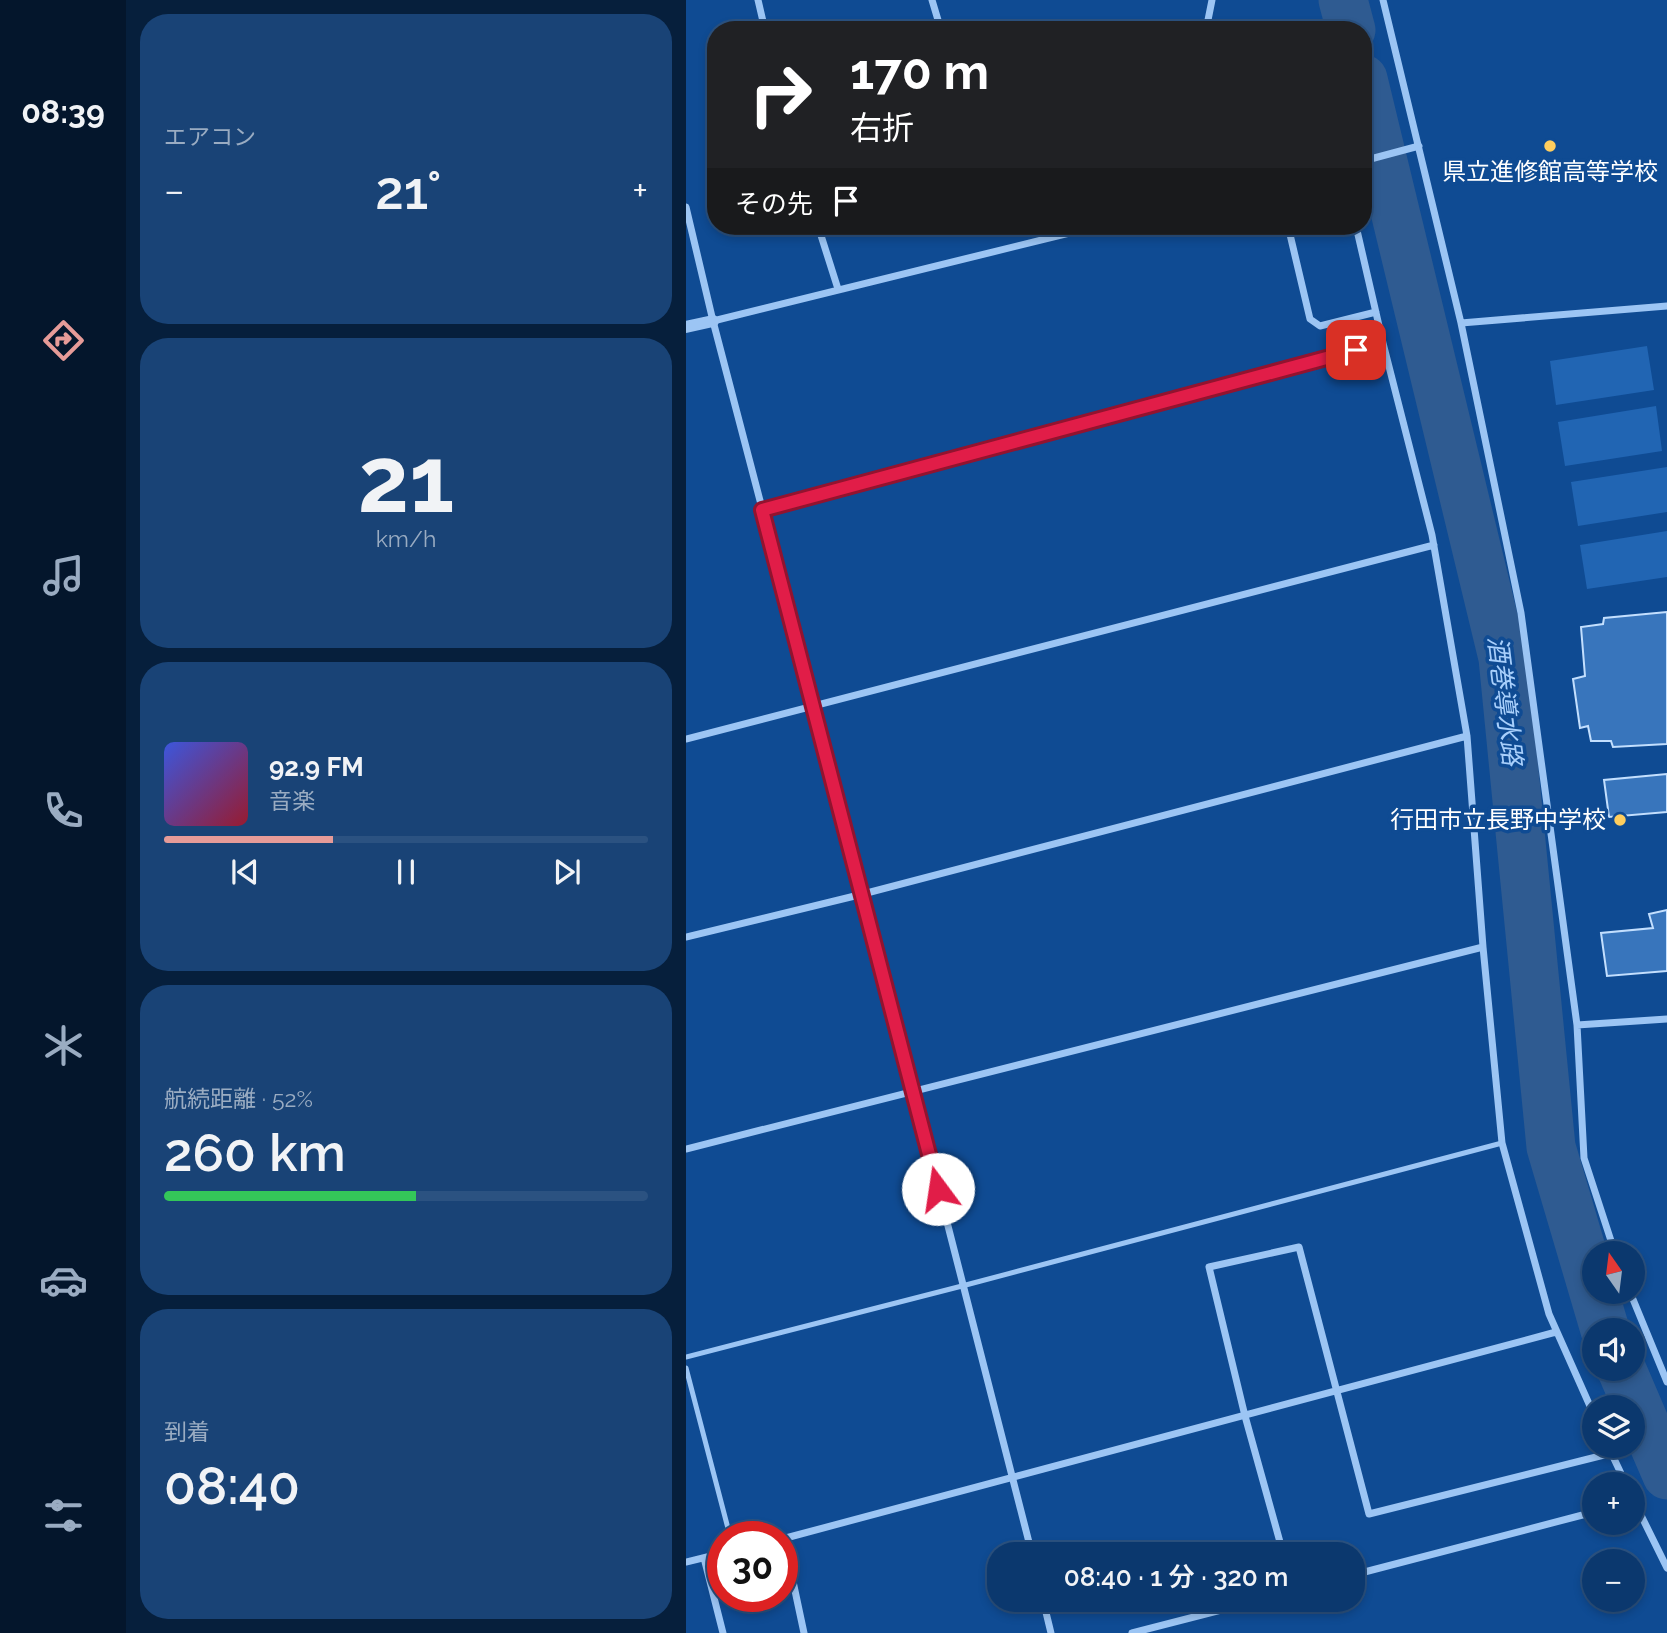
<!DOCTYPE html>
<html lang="ja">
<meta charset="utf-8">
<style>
:root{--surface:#0b386e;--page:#194376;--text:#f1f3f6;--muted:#9aacc2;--line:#2b5281;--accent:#e69b98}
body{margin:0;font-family:Raleway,"Noto Sans JP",sans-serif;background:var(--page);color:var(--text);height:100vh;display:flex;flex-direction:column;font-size:26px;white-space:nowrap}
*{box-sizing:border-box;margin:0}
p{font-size:23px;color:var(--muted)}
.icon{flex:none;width:38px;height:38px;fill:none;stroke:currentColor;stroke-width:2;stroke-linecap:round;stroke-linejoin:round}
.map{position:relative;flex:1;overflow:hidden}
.details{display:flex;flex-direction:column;gap:14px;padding:14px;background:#061f3c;width:560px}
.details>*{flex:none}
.hud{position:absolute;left:21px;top:21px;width:665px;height:214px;border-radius:28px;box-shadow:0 4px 10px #0003,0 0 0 2px var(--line);background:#202124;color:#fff;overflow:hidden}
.needle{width:46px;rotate:346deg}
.tools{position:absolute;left:896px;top:1241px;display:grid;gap:14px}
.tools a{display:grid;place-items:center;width:63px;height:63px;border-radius:50%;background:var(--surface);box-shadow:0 4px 10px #0003,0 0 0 2px var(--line);font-size:35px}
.speed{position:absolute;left:21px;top:1521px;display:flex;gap:14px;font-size:35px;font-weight:700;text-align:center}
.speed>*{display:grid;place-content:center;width:91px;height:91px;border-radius:50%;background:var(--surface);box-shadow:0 4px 10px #0003,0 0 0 2px var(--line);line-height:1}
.speed .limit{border:10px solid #d22;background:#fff;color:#111}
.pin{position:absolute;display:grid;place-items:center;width:60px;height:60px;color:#fff;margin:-30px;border-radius:14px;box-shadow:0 4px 10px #0006}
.me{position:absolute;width:77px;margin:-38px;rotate:346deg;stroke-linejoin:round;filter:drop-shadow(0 0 5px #0008)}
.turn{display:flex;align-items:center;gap:24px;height:147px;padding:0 28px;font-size:32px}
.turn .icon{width:91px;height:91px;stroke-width:2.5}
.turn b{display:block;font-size:49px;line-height:60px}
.then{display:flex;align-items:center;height:66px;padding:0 28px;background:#0003;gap:14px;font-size:26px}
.big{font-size:52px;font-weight:600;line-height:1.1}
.details .widget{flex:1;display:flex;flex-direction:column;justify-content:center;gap:10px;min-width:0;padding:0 24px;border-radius:28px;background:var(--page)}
.details .dial{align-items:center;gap:0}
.dial b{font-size:91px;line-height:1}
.song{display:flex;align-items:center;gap:21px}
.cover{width:84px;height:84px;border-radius:10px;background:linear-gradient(135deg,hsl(230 70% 55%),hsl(350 70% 35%))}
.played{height:7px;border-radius:4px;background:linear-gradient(90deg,var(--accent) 35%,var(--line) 35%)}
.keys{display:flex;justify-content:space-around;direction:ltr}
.heat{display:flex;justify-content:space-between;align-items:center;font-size:38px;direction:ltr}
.charge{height:10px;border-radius:5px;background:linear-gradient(90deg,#34c759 52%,var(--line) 0)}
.trip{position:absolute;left:301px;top:1542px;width:378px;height:70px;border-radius:28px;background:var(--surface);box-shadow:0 4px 10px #0003,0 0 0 2px var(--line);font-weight:600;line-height:70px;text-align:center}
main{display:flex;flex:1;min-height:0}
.menu{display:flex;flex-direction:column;width:126px;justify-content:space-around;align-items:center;background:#04162c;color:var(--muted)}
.menu .icon{width:49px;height:49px}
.menu .selected{color:var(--accent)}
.menu b{font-size:32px;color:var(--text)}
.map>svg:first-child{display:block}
.green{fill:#2165b3}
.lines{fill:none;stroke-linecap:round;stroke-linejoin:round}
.river{stroke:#2f5b91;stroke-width:49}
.building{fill:#3875bc;stroke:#c3dffe;stroke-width:2}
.service{stroke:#9cc5f4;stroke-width:5}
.minor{stroke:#9cc5f4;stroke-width:7}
.tertiary{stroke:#9cc5f4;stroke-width:12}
.route-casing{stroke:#92132f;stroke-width:18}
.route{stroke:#e11d48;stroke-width:12}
.poi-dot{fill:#ffce5e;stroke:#0f4b93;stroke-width:2.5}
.labels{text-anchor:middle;stroke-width:7;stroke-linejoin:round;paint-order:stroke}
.poi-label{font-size:24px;fill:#fff;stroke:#0f4b93}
.water-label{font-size:26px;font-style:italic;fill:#a8cffb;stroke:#0f4b93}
</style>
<main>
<nav class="menu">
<b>08:39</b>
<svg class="icon selected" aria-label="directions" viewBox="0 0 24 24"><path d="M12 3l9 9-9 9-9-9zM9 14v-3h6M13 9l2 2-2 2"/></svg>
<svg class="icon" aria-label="music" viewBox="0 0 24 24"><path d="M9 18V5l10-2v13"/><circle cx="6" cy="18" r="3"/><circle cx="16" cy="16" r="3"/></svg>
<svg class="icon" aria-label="phone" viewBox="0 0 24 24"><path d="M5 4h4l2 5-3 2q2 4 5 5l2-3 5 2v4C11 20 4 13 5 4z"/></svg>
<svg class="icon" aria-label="climate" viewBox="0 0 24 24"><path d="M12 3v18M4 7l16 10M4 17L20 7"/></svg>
<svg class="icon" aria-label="car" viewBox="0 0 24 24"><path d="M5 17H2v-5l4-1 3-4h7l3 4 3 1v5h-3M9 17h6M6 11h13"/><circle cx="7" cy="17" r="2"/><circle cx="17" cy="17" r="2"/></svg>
<svg class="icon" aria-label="filters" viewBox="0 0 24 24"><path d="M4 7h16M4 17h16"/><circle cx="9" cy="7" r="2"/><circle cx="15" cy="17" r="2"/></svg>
</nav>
<section class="details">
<div class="widget"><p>エアコン</p>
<div class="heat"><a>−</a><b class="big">21°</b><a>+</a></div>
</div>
<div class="widget dial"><b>21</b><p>km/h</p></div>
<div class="widget">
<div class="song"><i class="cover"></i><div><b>92.9 FM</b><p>音楽</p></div></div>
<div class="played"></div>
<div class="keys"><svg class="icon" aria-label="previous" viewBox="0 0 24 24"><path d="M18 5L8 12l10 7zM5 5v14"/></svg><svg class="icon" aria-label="pause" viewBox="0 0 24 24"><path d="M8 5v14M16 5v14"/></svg><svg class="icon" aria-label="next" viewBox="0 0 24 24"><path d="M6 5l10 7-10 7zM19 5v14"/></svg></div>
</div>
<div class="widget"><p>航続距離 · 52%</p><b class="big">260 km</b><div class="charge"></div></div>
<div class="widget"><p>到着</p><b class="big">08:40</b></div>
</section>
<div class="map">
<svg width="981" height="1633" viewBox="0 0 981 1633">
<rect width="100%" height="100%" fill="#0f4b93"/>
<path class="green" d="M961 346 968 390 870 405 864 361Z
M970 406 976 451 879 466 872 422Z
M981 467V512L892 526 885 482Z
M981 531V577L901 589 894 545Z"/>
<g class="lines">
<path class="river" d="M657 0 665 30
M677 79 817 658 865 1147 919 1330
M935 1368 981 1475"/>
</g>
<path class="building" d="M981 612V744L927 747 925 741H905L902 726 894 728 887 679 899 676 895 627 917 624 918 618Z
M981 774V812L923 817 918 780Z
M981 910V971L921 976 915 933 967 928 963 914Z"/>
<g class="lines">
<path class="service" d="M0 1357 276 1286 816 1143
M0 1368 44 1536"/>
<path class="minor" d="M72 0 79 30
M246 0 255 30
M697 0 775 323 981 306
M520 30 526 0
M677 161 733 146
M0 207 27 321 177 894 346 1554
M132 226 152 289
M602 226 624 319 634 326 690 312
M670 226 697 343 746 535 781 736 797 947 816 1143 863 1314 908 1415
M27 321 412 226
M775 323 835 613 891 1025 898 1158 929 1253
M76 510 697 343
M0 739 748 545
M0 937 177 894 781 736
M891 1025 981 1019
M0 1149 797 947
M944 1292 981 1382
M922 1446 940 1484
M947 1499 981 1568
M96 1539 870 1332
M98 1539 118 1633
M594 1542 559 1416 523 1267 613 1247 683 1514 926 1453
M18 1558 37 1633
M0 1562 37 1553
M667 1575 908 1512
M357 1600 365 1633
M446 1633 574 1600"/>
<path class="tertiary" d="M0 327 27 321"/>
</g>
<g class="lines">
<g class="route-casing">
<path id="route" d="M252 1189 76 510 670 350"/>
</g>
<use href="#route" class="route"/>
</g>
<g class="poi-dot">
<circle cx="864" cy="146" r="7"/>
<circle cx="934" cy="820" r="7"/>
</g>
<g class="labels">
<g class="poi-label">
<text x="864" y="180">県立進修館高等学校</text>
<text x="920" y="828" text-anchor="end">行田市立長野中学校</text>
</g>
<g class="water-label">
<text transform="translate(819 701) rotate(83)" y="9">酒巻導水路</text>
</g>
</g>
</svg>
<div class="tools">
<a><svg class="needle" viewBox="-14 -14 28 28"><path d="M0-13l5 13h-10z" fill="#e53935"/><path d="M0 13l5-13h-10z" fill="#9aacc2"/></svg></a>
<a><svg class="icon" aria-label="sound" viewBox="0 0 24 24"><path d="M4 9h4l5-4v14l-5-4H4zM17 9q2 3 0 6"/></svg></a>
<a><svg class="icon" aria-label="layers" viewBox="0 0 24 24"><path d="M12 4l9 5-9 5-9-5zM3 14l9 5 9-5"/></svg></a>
<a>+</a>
<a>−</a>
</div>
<div class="speed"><div class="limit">30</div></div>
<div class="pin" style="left:670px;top:350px;background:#d93025"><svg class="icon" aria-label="arrive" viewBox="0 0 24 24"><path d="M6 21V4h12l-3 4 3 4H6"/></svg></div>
<svg class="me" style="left:252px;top:1189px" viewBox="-20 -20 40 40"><circle r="19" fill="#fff"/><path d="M0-13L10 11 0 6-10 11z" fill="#e11d48"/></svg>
<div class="trip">08:40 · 1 分 · 320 m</div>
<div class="hud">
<div class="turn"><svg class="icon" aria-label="right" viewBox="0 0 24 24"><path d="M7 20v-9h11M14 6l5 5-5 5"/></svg><div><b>170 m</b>右折</div></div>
<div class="then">その先<svg class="icon" aria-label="arrive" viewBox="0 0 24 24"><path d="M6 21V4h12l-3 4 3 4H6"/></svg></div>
</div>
</div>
</main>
